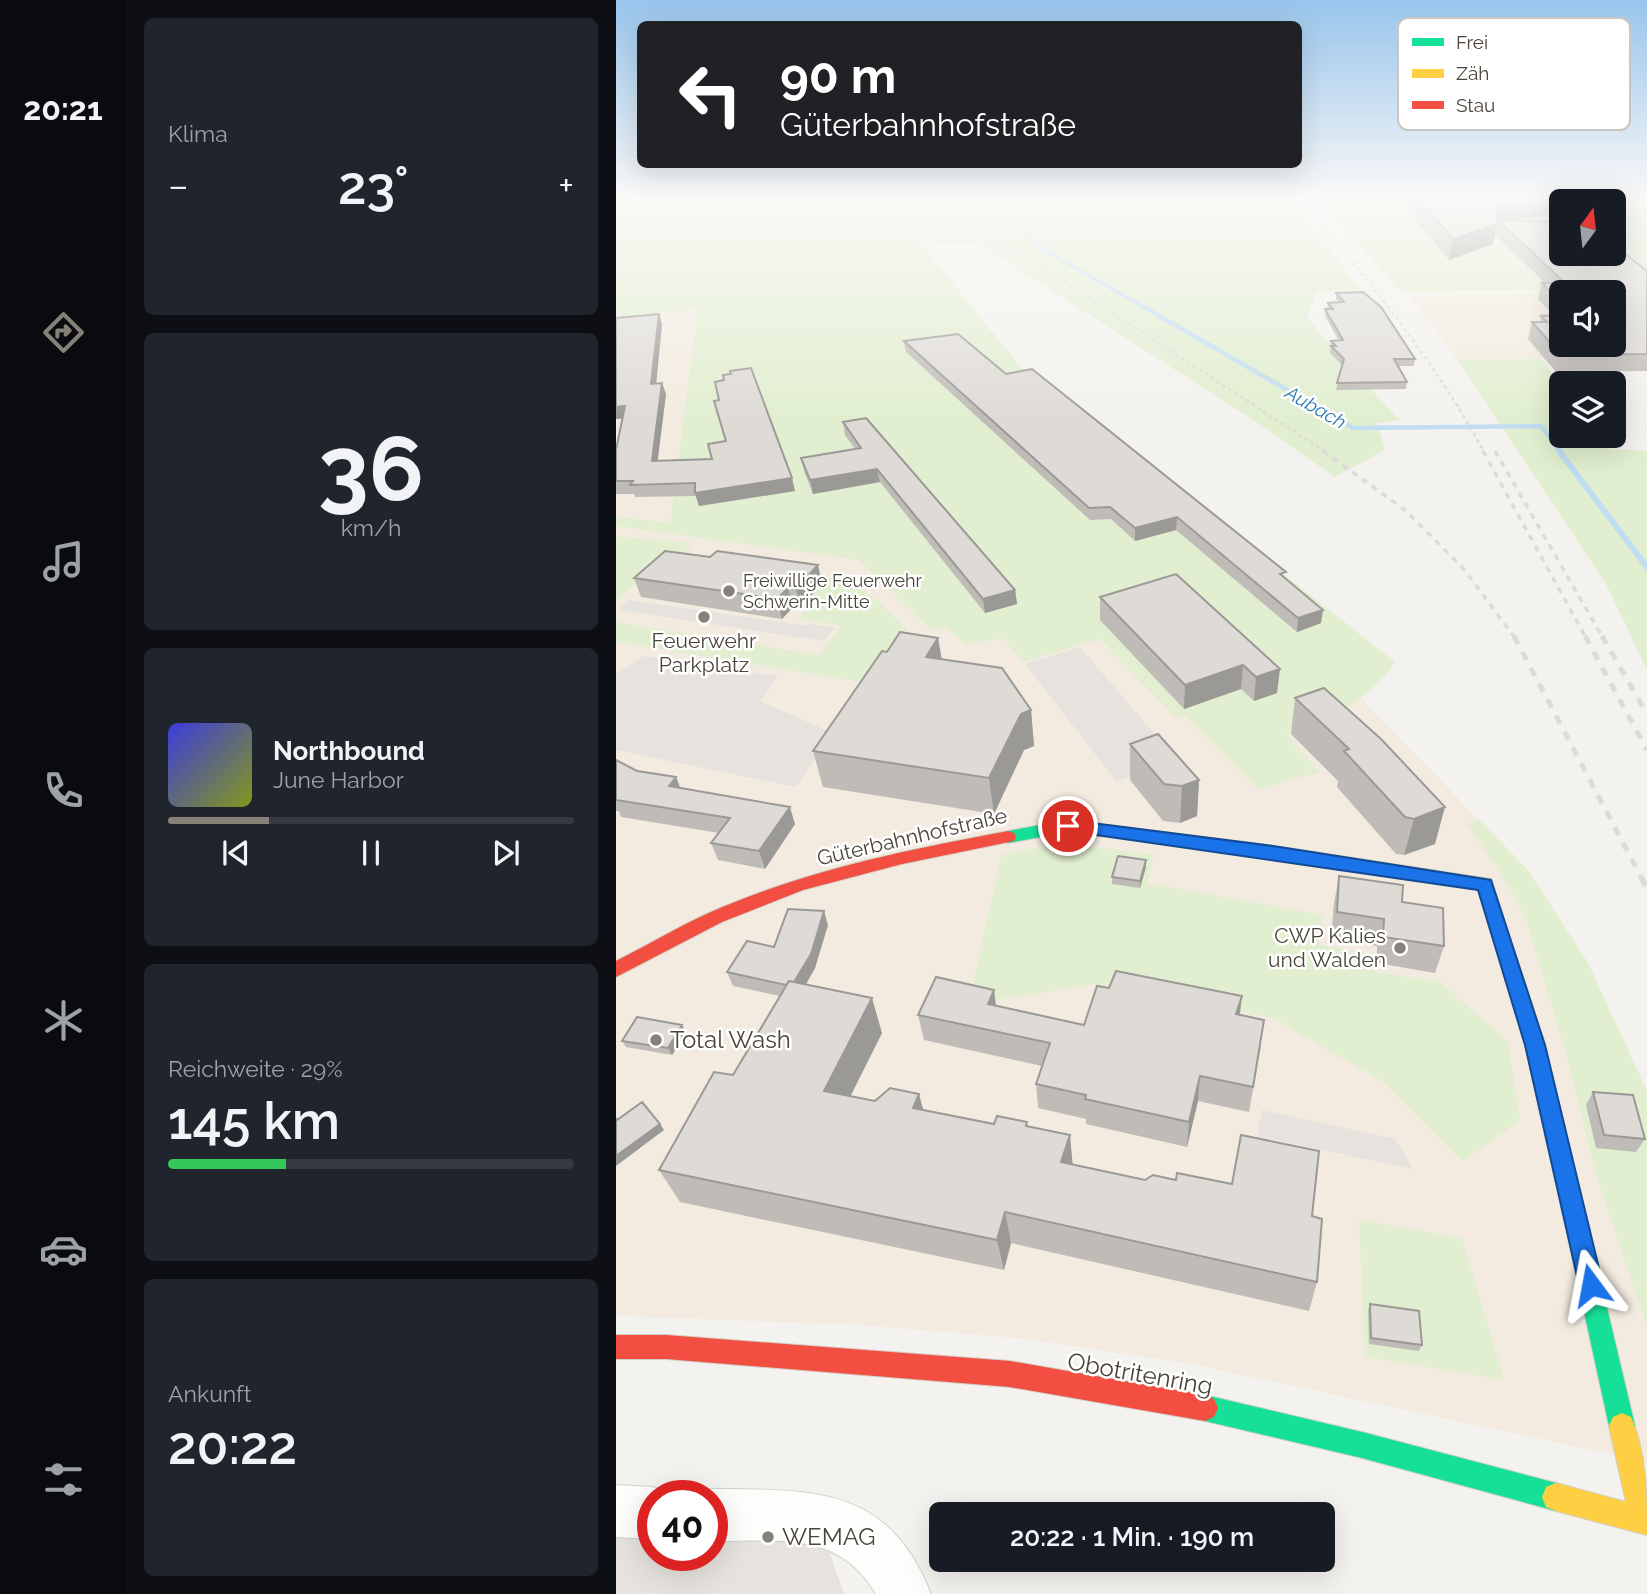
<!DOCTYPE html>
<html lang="de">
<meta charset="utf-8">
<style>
:root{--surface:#171b24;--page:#20242c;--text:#f1f3f6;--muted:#9ea1a6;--line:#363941;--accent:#868178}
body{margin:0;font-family:Raleway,sans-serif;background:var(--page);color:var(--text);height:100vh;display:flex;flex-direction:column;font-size:26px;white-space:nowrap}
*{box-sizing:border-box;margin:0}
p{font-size:23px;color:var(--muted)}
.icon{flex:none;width:38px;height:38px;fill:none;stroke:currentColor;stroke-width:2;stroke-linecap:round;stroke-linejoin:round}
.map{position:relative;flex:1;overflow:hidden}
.panel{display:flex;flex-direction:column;gap:18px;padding:18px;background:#0d0f14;width:490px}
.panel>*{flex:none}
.banner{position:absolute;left:21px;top:21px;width:665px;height:147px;border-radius:10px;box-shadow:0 7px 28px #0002;background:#202124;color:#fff;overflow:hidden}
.needle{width:46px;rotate:15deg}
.tools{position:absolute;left:933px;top:189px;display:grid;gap:14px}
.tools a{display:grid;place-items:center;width:77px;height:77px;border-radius:10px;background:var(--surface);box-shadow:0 7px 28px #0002;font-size:35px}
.speed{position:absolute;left:21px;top:1480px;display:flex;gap:14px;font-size:35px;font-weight:700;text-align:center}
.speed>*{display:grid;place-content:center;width:91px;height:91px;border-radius:50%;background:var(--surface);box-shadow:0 7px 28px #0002;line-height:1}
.speed .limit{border:10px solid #d22;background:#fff;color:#111}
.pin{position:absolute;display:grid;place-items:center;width:60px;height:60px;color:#fff;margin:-30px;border:4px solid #fff;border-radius:50%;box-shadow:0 2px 7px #0007}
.me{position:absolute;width:77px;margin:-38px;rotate:347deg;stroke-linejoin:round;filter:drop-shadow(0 0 5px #0008)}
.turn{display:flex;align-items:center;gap:24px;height:147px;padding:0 28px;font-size:32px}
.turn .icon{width:91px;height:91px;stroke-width:2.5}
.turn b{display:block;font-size:49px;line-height:60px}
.big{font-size:52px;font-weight:600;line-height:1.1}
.panel .tile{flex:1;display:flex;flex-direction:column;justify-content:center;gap:10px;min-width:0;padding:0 24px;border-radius:10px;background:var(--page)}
.panel .dial{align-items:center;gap:0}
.dial b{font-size:91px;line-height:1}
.song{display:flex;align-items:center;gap:21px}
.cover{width:84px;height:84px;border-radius:10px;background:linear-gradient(135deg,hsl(240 70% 55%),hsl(70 70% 35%))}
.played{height:7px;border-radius:4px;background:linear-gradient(90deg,var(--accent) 25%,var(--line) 25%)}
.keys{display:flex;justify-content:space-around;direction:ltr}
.heat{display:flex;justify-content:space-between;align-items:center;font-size:38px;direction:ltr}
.charge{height:10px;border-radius:5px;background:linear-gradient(90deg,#34c759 29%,var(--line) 0)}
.trip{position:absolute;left:313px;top:1502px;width:406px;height:70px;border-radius:10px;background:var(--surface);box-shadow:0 7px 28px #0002;font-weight:600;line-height:70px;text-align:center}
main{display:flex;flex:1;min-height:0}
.tab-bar{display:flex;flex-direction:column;width:126px;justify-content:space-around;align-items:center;background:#090b0e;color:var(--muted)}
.tab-bar .icon{width:49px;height:49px}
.tab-bar .active{color:var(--accent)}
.tab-bar b{font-size:32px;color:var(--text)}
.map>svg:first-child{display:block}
.commercial{fill:#f3ebdf}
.green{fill:#e1eecf;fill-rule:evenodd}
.parking{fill:#e6e3df}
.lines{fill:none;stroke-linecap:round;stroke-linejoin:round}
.stream-far2{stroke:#c0ddf1;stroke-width:3.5}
.stream-far1{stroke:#c0ddf1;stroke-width:4.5}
.stream{stroke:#c0ddf1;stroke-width:6}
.street-casing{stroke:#d2d0cb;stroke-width:2}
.fast-casing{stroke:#d3cfc5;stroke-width:2}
.slow-casing{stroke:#d3cfc5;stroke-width:2}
.jam-casing{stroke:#d3cfc5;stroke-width:2}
.street{fill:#fdfdfc;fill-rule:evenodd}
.fast{fill:#16e098;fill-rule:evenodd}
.slow{fill:#ffcf43;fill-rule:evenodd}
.jam{fill:#f24e42;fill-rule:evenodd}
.rail-far3{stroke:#dbdbda;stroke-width:2.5;stroke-dasharray:3.5 3.5;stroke-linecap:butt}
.rail-far2{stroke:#dbdbda;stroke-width:3.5;stroke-dasharray:6 6;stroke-linecap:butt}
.rail-far1{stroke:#dbdbda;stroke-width:5;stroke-dasharray:9 9;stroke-linecap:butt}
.rail{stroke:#dbdbda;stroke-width:6;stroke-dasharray:10 10;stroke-linecap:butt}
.wall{fill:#bfbcb8;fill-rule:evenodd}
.shaded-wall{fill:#9b9996}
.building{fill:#dedbd6;stroke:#9b9996;stroke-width:2}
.route{fill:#1a73e8;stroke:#114b97;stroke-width:2}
.poi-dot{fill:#868178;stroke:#fff;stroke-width:2.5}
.labels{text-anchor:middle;stroke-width:5;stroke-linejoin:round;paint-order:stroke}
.far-poi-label{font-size:18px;fill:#4b4439;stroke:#fff;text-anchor:start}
.far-water-label{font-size:19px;font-style:italic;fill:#2e7ab2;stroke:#fff}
.poi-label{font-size:21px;fill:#4b4439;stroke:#fff}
.street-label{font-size:21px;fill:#4b4439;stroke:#fff}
.near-poi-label{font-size:24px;fill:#4b4439;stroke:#fff;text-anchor:start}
.near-street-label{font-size:24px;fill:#4b4439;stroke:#fff}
.key{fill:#fff;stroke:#c9c7c4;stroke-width:2}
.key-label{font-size:19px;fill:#4b4439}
</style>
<main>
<nav class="tab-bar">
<b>20:21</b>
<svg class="icon active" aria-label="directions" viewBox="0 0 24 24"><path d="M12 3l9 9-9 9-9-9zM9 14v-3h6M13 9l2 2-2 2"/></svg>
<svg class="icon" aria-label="music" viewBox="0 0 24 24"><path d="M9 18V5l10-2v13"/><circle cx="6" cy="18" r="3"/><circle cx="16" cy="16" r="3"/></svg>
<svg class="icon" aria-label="phone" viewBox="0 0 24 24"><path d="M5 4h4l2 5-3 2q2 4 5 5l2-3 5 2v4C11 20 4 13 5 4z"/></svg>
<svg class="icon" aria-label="climate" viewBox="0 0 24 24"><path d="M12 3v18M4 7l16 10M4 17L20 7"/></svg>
<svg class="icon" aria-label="car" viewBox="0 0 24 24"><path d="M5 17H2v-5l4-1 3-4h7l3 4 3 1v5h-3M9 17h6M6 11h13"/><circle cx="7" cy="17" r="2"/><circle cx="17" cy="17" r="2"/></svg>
<svg class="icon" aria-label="filters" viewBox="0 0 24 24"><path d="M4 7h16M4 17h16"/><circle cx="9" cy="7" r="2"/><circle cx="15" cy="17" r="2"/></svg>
</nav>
<section class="panel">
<div class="tile"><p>Klima</p>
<div class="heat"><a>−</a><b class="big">23°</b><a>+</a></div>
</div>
<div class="tile dial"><b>36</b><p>km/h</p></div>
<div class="tile">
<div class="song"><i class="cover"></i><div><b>Northbound</b><p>June Harbor</p></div></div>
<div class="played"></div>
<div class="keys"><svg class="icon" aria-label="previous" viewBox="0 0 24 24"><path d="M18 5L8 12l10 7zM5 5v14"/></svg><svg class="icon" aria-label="pause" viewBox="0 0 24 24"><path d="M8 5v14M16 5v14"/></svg><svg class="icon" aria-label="next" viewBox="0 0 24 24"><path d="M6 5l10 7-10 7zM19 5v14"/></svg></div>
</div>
<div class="tile"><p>Reichweite · 29%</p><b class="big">145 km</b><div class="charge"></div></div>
<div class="tile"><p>Ankunft</p><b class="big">20:22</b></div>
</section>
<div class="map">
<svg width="1031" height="1594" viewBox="0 0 1031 1594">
<rect width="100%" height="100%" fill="#f4f2ee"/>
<path class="commercial" d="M945 293V345H998L1031 358 841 359 793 295Z
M82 308 54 523 583 558 726 679 912 870 972 963 1031 1091V1462L576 1364 410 1339 244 1325 0 1316V317Z"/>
<path class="green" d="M0 198H673L746 290 701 291 691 318 783 420 761 423 769 450 719 477 633 417 361 243 306 246 403 365 779 662C755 700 711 720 670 735L704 772 643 789 569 715 560 718 484 639 407 662 387 638 351 644 328 627 316 631 243 560 0 526V517L54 523 82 309 0 317Z
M703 198H1031V289L784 292ZM945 201H998V254H945Z
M841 359H925L945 385V436H984L994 449 1031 451V670L990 584Z
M0 536 74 543 69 548 77 549 60 565 43 563 0 601Z
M219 572 225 573 263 602 300 638 264 685 0 642V622L203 655 225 626 182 619 194 606 188 604Z
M863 820 912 870 972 963 1031 1091V1326L979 1172 950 1053 911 922 894 887 851 823Z
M446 843 538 855 531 883 706 915 704 945 749 953V970L824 982 892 1042 904 1121 846 1161 767 1082 657 1018 477 984 352 1005 386 854Z
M743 1220 846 1238 888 1380 749 1357Z"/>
<path class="parking" d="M13 600 191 626 193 624 219 628 208 641 2 610Z
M464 647 561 760 500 781 409 664Z
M28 656 162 676 144 701 217 733 180 787 0 750V674Z
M646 1110 779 1139 797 1169 641 1136Z
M0 1511 37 1513V1556H96V1515L202 1519 228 1594H0Z"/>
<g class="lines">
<path class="stream-far2" d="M354 198 384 205 425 248 531 309"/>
<path class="stream-far1" d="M528 307 737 428 925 426 945 452"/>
<path class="stream" d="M943 451 1031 567"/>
<g class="street-casing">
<path id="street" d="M0 1485 37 1487 55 1495 37 1496V1539L0 1537Z
M96 1489C197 1490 272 1485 315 1594H260C222 1529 160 1542 96 1541V1496H79Z"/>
</g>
<g class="fast-casing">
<path id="fast" d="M452 820 665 847 671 849 673 853 671 857 665 859 452 832 392 843 384 837 392 831Z
M932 1092 939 1094 942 1101 1019 1426 1015 1435 1006 1439 997 1435 993 1426 922 1101 925 1094Z
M589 1395 746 1432 940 1483 950 1487 954 1497 950 1507 940 1511 746 1458 589 1421 580 1417 576 1408 580 1399Z"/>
</g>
<g class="slow-casing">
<path id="slow" d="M665 847 875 879 929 1045 942 1101 939 1108 932 1110 925 1108 922 1101 909 1045 862 889 659 857 657 853 659 849Z
M1006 1413 1015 1417C1031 1455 1031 1494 1031 1535L940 1511 930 1507 926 1497 930 1487 940 1483 1010 1502 993 1426 997 1417Z"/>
</g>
<g class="jam-casing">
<path id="jam" d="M392 831 398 833 400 837 398 841 286 864 187 890 106 922 0 977V961C36 943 71 921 109 906 200 868 296 849 392 831Z
M0 1335H50L394 1361 589 1395 598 1399 602 1408 598 1417 589 1421 394 1387 50 1359H0Z"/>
</g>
<use href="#street" class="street"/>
<use href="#fast" class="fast"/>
<use href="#slow" class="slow"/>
<use href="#jam" class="jam"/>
<path class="rail-far3" d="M249 198 372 238 433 272 710 452
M682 198C751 278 818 359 868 452"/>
<path class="rail-far2" d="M707 451 789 510 847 568 899 638
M867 451 970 638
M879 451 987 638"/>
<path class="rail-far1" d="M898 636 1026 879
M969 636 1031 750
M986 636 1031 714"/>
<path class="rail" d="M1025 877 1031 888"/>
</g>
<path class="wall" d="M781 198H996L995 201H945L899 221 1031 271V371L940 372 912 339 916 322H924L925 316H938L922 299 926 283H929L879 235 877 244 833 260ZM945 292 998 345H945Z
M720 293 799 359 798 366H782L791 382 790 389 720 390 726 365 714 353 715 341H723L709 316V309H711L712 303 722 302 720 299Z
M43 314 46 324 40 383H46L50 394 41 461 179 491 83 506 80 496 19 497 18 494H0V450L6 418 0 419V318Z
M288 341 390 374 669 578 705 623 681 632 560 530 519 541 495 519 474 520 290 352Z
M227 422 399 590 401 604 369 613 264 482 197 494 188 471 185 458 239 449 229 435Z
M560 574 661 693 638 701 625 689 568 709 484 620V597Z
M18 578 206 583 185 608 177 607 166 619 25 597Z
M322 638 326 660 415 710 418 746 408 750 378 814 207 787 197 751 271 652Z
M708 688 819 844 788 855 780 854 721 787 722 781 675 734 679 698Z
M514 744 583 780 581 816 564 823 547 821 514 780Z
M0 760 21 771 60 777 64 788 179 824 149 869 102 860 95 843 103 833 5 817 3 811H0Z
M530 867 524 888 496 884V877Z
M723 876 786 902 828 946 819 973 761 963V946L715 939 718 903Z
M212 925 199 968 190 984 266 1033 234 1096 378 1124 411 1122 412 1126 457 1164 696 1216 701 1282 693 1311 395 1243 388 1270 64 1202 43 1170 117 1075 164 996 117 986 111 972 158 947Z
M493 988 626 996 623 1014 645 1046 633 1112 582 1101 571 1147 470 1124V1119L422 1108 420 1084 426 1066 308 1040 302 1015 378 990 380 1006 468 1025Z
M70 1032 56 1055 10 1047 6 1041Z
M977 1092 1029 1139 1020 1152 980 1148 970 1105Z
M754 1304 806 1345 803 1351 753 1344 752 1310Z"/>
<path class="shaded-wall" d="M924 198H996L995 201H945V212L886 223 882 220 877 244 833 260 837 239 880 206Z
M43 314 46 324 39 395 35 384Z
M46 383 50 394 40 474 36 461Z
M9 406 13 418 0 419V407Z
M261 469 264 482 197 494 194 480Z
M176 478 179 491 83 506 79 493Z
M561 517 560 530 519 541V528Z
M202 565 206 583 185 608 180 589Z
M172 588 177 607 166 619 161 599Z
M399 590 401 604 369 613 367 599Z
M707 610 705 623 681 632 682 618Z
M322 638 328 673 310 657Z
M627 665 625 689 568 709 569 685Z
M664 669 661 693 638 701 640 677Z
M415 710 418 746 408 750 378 814 373 778 405 714Z
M60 777 67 795 53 786Z
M583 780 581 816 564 823 566 786Z
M174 807 179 824 149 869 143 851Z
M829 807 819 844 788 855 798 819Z
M530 860V867L524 888V881Z
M208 911 212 925 199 968 181 1000 176 986Z
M378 990 381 1015 372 1004Z
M626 996 623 1022 620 1014Z
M256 998 266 1033 220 1125 208 1091Z
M66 1025 70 1032 56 1055 52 1048Z
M584 1076 582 1101 571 1147 573 1122Z
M303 1094 312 1128 297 1108Z
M44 1124 48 1130 0 1166V1156Z
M454 1135 457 1168 445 1162Z
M389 1212 395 1243 388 1270 381 1240Z"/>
<path class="building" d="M801 198H924L880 206 881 224 837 239Z
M882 220 945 222V254H998V245L1031 271V354L945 355 916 322H931L925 316 945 315V345H998V292H945V302L926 283H949Z
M747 292 765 307 799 359H778L791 382 721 383 728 359 715 346H720L715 341 727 340 709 309H717L712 303 728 302 720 293Z
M43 314 35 384 46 383 36 461 96 459 92 444 110 441 98 401 103 400 99 382 108 380 107 375 115 374 114 371 135 368 176 478 79 493V483L14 485 17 481H0V450L9 406 0 407V318Z
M342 334 390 374 416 369 670 572 664 574 707 610 682 618 561 517 519 528 494 507 473 508 288 341Z
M250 418 399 590 367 599 261 469 194 480 185 458 245 448 227 422Z
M49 551 94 557 101 551 202 565 180 589 172 588 161 599 18 578Z
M560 574 664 669 640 677 627 665 569 685 484 597Z
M284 632 322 638 310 657 386 668 415 710 405 714 373 778 197 751 266 651 271 652Z
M708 688 765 739 829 807 798 819 789 817 728 751 733 749 679 698Z
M542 734 583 780 566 786 548 784 514 744Z
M0 760 21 771 60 777 53 786 174 807 143 851 95 843 114 818 0 800Z
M502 856 530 860 524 881 496 877Z
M723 876 787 885 786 902 827 908 828 946 767 937 768 919 721 912Z
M172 909 208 911 195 954 178 982 173 981 170 985 111 972 131 941 158 947Z
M500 971 626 996 620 1014 648 1020 637 1087 584 1076 573 1122 469 1099 470 1095 420 1084 434 1043 302 1015 320 977 378 990 372 1004 468 1025 481 986 493 988Z
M173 981 256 998 208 1091 259 1101 274 1088 303 1094 297 1108 378 1124 381 1116 411 1122 410 1126 454 1135 445 1162 529 1180 537 1175 560 1180 561 1173 616 1184 625 1135 703 1151 696 1216 706 1219 701 1282 389 1212 381 1240 43 1170 98 1072 117 1075Z
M21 1017 66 1025 52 1048 6 1041Z
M977 1092 1017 1095 1029 1139 988 1135Z
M26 1102 44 1124 0 1156V1118L1 1120Z
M754 1304 803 1311 806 1345 755 1338Z"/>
<linearGradient id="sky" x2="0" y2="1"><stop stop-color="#98c4ec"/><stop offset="0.47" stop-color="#faf9f7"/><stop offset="1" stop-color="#faf9f7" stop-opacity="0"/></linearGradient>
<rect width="1031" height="421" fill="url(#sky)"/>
<path class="route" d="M452 820 657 846 875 880 929 1045 987 1285 984 1293 975 1297 967 1293 963 1285 909 1045 862 890 446 830 444 826Z"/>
<g class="poi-dot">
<circle cx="113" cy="591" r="7"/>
<circle cx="88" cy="617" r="7"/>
<circle cx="784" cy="948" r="7"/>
<circle cx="40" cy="1040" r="7"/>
<circle cx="152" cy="1537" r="7"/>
</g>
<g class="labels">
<g class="far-poi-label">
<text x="127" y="587">Freiwillige Feuerwehr<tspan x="127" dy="21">Schwerin-Mitte</tspan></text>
</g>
<g class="far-water-label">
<text transform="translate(700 407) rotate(30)" y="7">Aubach</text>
</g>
<g class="poi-label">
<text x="88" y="648">Feuerwehr<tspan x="88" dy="24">Parkplatz</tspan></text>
<text x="770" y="943" text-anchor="end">CWP Kalies<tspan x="770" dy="24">und Walden</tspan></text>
</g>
<g class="street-label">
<text transform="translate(296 837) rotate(-13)" y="7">Güterbahnhofstraße</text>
</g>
<g class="near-poi-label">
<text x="54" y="1048">Total Wash</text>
<text x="166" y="1545">WEMAG</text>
</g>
<g class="near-street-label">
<text transform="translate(524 1374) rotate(10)" y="8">Obotritenring</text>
</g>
</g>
<rect x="782" y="18" width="232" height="112" rx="10" class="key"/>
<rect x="796" y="38" width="32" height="8" fill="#16e098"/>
<rect x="796" y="69" width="32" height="9" fill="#ffcf43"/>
<rect x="796" y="101" width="32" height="8" fill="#f24e42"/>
<g class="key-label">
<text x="840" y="49">Frei</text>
<text x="840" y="80">Zäh</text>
<text x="840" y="112">Stau</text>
</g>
</svg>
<div class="tools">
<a><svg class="needle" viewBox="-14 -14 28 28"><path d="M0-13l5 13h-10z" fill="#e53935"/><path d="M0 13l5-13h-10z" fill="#9ea1a6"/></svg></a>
<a><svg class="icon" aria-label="sound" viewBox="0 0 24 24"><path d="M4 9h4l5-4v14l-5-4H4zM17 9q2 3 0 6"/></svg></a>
<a><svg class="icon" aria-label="layers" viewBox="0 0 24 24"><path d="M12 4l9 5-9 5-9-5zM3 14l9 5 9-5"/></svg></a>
</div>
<div class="speed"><div class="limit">40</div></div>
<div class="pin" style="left:452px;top:826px;background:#d93025"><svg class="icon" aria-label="arrive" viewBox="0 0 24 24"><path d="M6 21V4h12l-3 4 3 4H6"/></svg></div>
<svg class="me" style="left:975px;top:1285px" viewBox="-20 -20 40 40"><path d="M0-17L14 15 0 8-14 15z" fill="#1a73e8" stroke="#fff" stroke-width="4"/></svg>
<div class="trip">20:22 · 1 Min. · 190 m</div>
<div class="banner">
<div class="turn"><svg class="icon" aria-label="left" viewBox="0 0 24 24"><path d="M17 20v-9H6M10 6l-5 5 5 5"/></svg><div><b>90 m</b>Güterbahnhofstraße</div></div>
</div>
</div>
</main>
